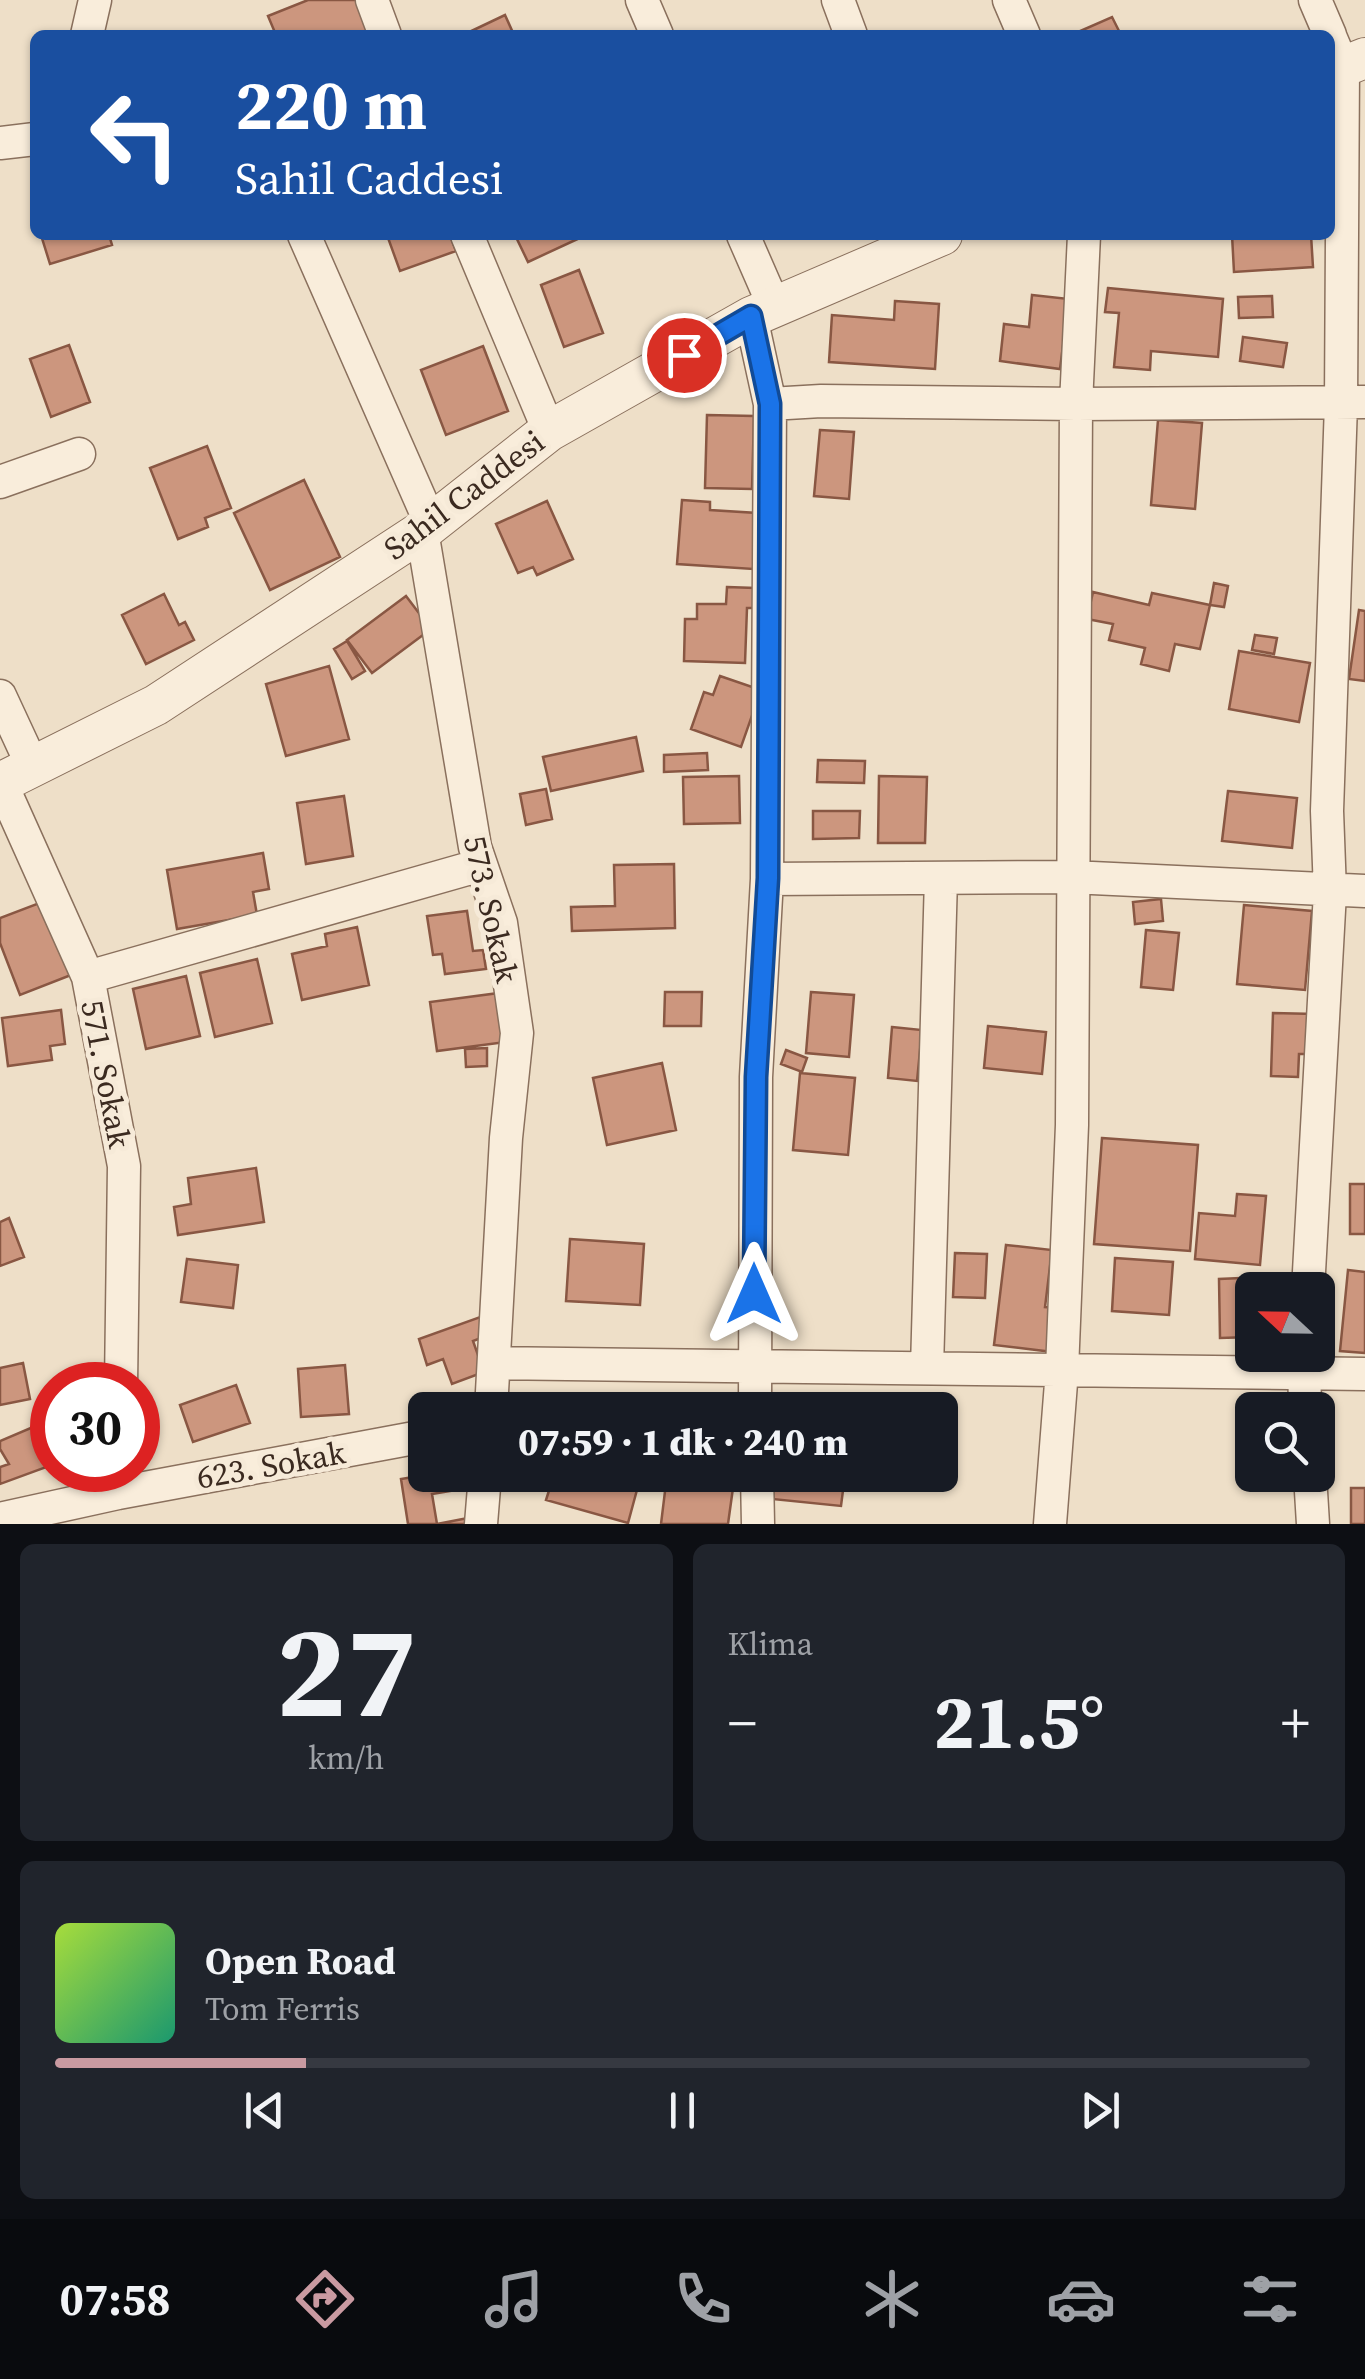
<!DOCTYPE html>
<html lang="tr">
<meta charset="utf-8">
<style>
:root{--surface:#171b24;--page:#20242c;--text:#f1f3f6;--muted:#9ea1a6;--line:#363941;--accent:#c99aa1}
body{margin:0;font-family:"Source Serif 4",serif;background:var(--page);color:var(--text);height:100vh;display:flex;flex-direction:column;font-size:38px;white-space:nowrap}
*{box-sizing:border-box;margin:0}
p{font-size:32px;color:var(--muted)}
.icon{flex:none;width:55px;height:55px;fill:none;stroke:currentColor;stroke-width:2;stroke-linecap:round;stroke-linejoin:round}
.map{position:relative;height:1524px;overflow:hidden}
.drawer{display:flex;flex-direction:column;gap:20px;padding:20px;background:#0d0f14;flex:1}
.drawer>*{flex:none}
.top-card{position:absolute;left:30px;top:30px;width:1305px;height:210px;border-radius:15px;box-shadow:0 2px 8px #0004;background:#1a4fa0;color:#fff;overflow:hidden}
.needle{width:65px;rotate:292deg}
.buttons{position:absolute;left:1235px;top:1272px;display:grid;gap:20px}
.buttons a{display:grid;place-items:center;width:100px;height:100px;border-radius:15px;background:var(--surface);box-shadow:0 2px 8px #0004;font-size:50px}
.speed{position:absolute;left:30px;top:1362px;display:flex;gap:20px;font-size:50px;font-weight:700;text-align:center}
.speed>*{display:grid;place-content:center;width:130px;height:130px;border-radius:50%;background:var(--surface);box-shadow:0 2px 8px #0004;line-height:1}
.speed .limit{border:15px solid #d22;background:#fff;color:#111}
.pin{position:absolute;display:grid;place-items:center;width:85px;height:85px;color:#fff;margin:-42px;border:5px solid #fff;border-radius:50%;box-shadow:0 2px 10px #0007}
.me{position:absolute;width:110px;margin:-55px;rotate:0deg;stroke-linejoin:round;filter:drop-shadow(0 0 8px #0008)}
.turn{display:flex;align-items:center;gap:35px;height:210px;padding:0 40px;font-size:45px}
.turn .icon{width:130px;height:130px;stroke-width:2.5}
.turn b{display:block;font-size:70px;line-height:85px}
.big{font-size:75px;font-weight:800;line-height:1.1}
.drawer .tile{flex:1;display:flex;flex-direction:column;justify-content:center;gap:15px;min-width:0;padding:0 35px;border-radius:15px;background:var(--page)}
.drawer .dial{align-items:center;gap:0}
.dial b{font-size:130px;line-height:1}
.song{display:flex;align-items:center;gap:30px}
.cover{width:120px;height:120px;border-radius:15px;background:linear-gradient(135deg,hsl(80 70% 55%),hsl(160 70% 35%))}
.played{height:10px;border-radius:5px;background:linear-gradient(90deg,var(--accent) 20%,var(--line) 20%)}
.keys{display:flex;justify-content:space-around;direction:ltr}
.heat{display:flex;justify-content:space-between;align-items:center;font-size:55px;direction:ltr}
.drawer .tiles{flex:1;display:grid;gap:20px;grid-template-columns:1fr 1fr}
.tile:last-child{grid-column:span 2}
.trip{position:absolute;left:408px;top:1392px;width:550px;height:100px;border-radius:15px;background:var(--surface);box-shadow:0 2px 8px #0004;font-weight:800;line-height:100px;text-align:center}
.dock{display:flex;height:160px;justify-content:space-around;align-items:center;background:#090b0e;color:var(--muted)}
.dock .icon{width:70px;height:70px}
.dock .selected{color:var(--accent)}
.dock b{font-size:45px;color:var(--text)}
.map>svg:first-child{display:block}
.building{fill:#cc967e;stroke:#895743;stroke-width:2.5}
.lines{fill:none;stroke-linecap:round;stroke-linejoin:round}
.minor-casing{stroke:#8a705d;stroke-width:35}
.tertiary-casing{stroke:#8a705d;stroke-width:42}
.minor{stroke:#f9eddb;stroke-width:32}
.tertiary{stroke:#f9eddb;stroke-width:40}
.route-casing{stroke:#114b97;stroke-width:25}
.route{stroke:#1a73e8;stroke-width:18}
.labels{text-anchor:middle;stroke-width:10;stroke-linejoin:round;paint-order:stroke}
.street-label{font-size:32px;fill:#3b2a20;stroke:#f6ead8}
</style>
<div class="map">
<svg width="1365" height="1524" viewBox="0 0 1365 1524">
<rect width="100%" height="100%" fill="#eedfc8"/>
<path class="building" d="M308 0H358L372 35H276L268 16Z
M505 15 514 35H463Z
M1112 17 1121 35H1079L1078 32Z
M41 235H109L112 245 50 264Z
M387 235H450L456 251 400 271Z
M515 235H583L584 236 528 262Z
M1232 235H1311L1313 267 1234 272Z
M579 270 603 333 564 347 541 285Z
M1108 288 1223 299 1218 357 1151 351 1150 370 1114 367 1119 313 1105 312Z
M1032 295 1069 299 1060 369 1000 361 1004 324 1029 327Z
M1272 296 1273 317 1239 318 1238 297Z
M895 301 939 304 935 369 829 362 832 315 894 320Z
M1243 337 1287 343 1283 367 1240 361Z
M69 345 90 402 51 417 30 359Z
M483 346 508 411 446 435 421 370Z
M707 415 754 416 752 489 705 488Z
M1158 420 1202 423 1195 509 1151 505Z
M820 430 854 432 849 499 814 496Z
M207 446 231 508 205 518 208 527 178 539 150 468Z
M304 480 340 557 270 590 234 513Z
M682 500 710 502V510L757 513 753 569 677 564Z
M547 501 573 559 537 575 533 567 518 573 496 524Z
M1214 583 1228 586 1224 607 1210 605Z
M727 587 755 588 754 608H747L745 663 684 661 685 619H697V604H726Z
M1093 592 1149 605 1152 593 1210 605 1200 649 1175 644 1169 671 1141 664 1145 648 1109 640 1113 624 1087 619Z
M164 594 179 625 185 622 194 640 146 664 122 615Z
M406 596 431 629 372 673 347 640Z
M1359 610 1365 611V681L1349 679Z
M1255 635 1277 638 1274 654 1252 650Z
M347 641 365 671 352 679 334 649Z
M1239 651 1310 663 1299 722 1229 709Z
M329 666 349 739 286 756 266 684Z
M720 676 761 690 741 747 691 729 704 692 713 695Z
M636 737 643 771 551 791 543 757Z
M707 753 708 770 664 772V755Z
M818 760 865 761 864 783 817 782Z
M739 776 740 823 684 824 683 777Z
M879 776 927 777 925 843H878Z
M546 789 552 819 526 825 520 794Z
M1228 791 1297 798 1292 848 1222 841Z
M344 796 353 856 306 864 297 803Z
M813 811H860L859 838 813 839Z
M263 853 269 889 253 892 257 915 177 929 167 870Z
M674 864 675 928 572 931 571 907 615 906 614 865Z
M1161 899 1163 921 1135 924 1133 902Z
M42 902 71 975 20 995 0 943V918Z
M1244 905 1312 911 1305 990 1237 984Z
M467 911 473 951 483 950 486 969 445 974 442 954 433 955 427 916Z
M357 927 369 985 302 1000 292 954 327 946 325 934Z
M1146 930 1179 933 1173 990 1141 987Z
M257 959 272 1023 215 1037 200 973Z
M186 976 200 1036 146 1049 133 989Z
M665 992H702L701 1026H664Z
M811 992 854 995 849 1057 806 1053Z
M499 993 506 1042 437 1051 430 1002Z
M61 1010 65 1044 50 1046 52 1060 8 1066 2 1018Z
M1273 1013 1315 1014 1314 1054H1299L1298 1077 1271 1076Z
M988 1026 1046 1032 1042 1074 984 1068Z
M892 1027 922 1030 917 1081 888 1078Z
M487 1048V1066L466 1067 465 1049Z
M786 1050 807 1058 802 1072 781 1064Z
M662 1063 676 1130 607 1145 593 1078Z
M800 1073 855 1078 848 1155 793 1150Z
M1102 1138 1198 1145 1190 1251 1094 1244Z
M256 1168 264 1222 178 1235 174 1207 191 1204 188 1178Z
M1350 1184H1365V1234H1350Z
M1237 1194 1266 1196 1260 1265 1195 1259 1199 1213 1235 1216Z
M9 1218 24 1257 0 1266V1222Z
M570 1239 644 1244 640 1305 566 1301Z
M1006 1245 1052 1250 1045 1307 1059 1308 1053 1352 994 1345Z
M955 1253 987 1254 985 1298 953 1297Z
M1115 1258 1173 1262 1169 1315 1112 1311Z
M187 1259 238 1265 233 1308 181 1302Z
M1348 1270 1365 1272V1353L1340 1351Z
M1264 1277V1290H1252V1337L1220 1338 1219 1279Z
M483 1316 489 1335 473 1341 484 1372 452 1384 443 1359 427 1365 419 1339Z
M23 1363 30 1399 0 1405V1368Z
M345 1365 349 1414 301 1417 298 1369Z
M236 1385 250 1423 193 1442 180 1405Z
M869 1395V1410H807V1396Z
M52 1419V1465L0 1484V1467L9 1464 0 1449V1441Z
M425 1475H466L468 1488 432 1494 437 1524 468 1518 469 1524H408L401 1479Z
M554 1475H641L628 1523 546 1500Z
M667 1475H721L720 1486 733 1488 728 1524H661Z
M775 1475H845L841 1506 772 1499Z
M1351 1488H1365V1524H1351Z"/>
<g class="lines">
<g class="minor-casing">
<path id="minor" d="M372 0 385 35
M642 0 657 35
M838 0 851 35
M1009 0 1024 35
M1315 0 1330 35
M87 35 95 0
M0 143 35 139
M304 235 431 524
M467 235 549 431
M743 235 774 306
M751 317 770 404 767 879 756 1077 755 1410
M770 404 821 401 1076 404 1365 402
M0 482 79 454
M422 531 475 847 501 923 517 1033 506 1138 491 1410
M0 696 32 765
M1 783 88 977 124 1166 121 1385
M767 879 1071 877 1365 891
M88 977 481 865
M1308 1290 1330 892 1327 811 1341 404 1343 67 1330 36
M1304 1355 1305 1410
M495 1363 1365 1374
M927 1368 941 878
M757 1475 758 1524
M1310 1475 1313 1524
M0 1519 118 1493 425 1436
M481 1524 485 1475
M1050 1524 1062 1370 1072 1125 1076 404 1084 235"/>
</g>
<g class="tertiary-casing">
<path id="tertiary" d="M1330 72 1365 58
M0 783 156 705 422 531 549 431 751 317 942 235"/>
</g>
<use href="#minor" class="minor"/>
<use href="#tertiary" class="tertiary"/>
</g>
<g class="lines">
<g class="route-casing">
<path id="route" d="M684 355 751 316 770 404 768 878 756 1077 754 1294"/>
</g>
<use href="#route" class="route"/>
</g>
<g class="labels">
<g class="street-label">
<text transform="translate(464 495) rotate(-37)" y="11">Sahil Caddesi</text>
<text transform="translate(491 909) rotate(77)" y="11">573. Sokak</text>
<text transform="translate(106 1074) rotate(79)" y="11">571. Sokak</text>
<text transform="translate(271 1465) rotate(-10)" y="11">623. Sokak</text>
</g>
</g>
</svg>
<div class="buttons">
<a><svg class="needle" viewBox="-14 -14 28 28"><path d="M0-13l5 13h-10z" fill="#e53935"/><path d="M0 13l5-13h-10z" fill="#9ea1a6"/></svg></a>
<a><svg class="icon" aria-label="search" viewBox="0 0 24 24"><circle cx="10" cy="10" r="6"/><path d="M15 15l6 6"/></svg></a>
</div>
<div class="speed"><div class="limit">30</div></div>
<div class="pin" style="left:684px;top:355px;background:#d93025"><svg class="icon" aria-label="arrive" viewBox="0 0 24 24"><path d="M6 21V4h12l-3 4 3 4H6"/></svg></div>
<svg class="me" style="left:754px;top:1294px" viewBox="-20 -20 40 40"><path d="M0-17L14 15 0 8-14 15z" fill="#1a73e8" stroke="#fff" stroke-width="4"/></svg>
<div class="trip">07:59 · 1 dk · 240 m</div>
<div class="top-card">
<div class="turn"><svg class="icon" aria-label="left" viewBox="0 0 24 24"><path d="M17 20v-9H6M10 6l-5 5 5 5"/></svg><div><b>220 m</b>Sahil Caddesi</div></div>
</div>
</div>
<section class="drawer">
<div class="tiles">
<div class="tile dial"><b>27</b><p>km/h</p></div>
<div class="tile"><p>Klima</p>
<div class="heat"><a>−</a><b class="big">21.5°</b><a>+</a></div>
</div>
<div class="tile">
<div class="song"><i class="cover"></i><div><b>Open Road</b><p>Tom Ferris</p></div></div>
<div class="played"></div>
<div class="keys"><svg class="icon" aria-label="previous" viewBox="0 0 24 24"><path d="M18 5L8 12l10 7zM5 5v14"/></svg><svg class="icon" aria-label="pause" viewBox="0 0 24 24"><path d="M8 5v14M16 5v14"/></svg><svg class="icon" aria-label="next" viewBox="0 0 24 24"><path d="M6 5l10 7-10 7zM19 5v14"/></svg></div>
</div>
</div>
</section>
<nav class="dock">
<b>07:58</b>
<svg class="icon selected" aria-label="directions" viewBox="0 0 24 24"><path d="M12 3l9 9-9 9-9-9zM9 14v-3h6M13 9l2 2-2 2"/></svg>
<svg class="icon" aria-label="music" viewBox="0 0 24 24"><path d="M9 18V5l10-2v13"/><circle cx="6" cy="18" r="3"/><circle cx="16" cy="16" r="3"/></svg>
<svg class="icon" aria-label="phone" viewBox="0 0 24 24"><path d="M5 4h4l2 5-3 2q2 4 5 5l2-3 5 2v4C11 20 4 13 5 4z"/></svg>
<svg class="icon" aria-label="climate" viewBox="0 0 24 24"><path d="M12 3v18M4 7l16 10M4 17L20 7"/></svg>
<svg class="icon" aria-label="car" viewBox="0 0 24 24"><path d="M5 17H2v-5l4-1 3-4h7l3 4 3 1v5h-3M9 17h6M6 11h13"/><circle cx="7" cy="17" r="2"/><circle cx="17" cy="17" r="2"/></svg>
<svg class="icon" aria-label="filters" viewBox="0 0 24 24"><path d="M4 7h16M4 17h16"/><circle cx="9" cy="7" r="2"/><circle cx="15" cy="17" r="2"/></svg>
</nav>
